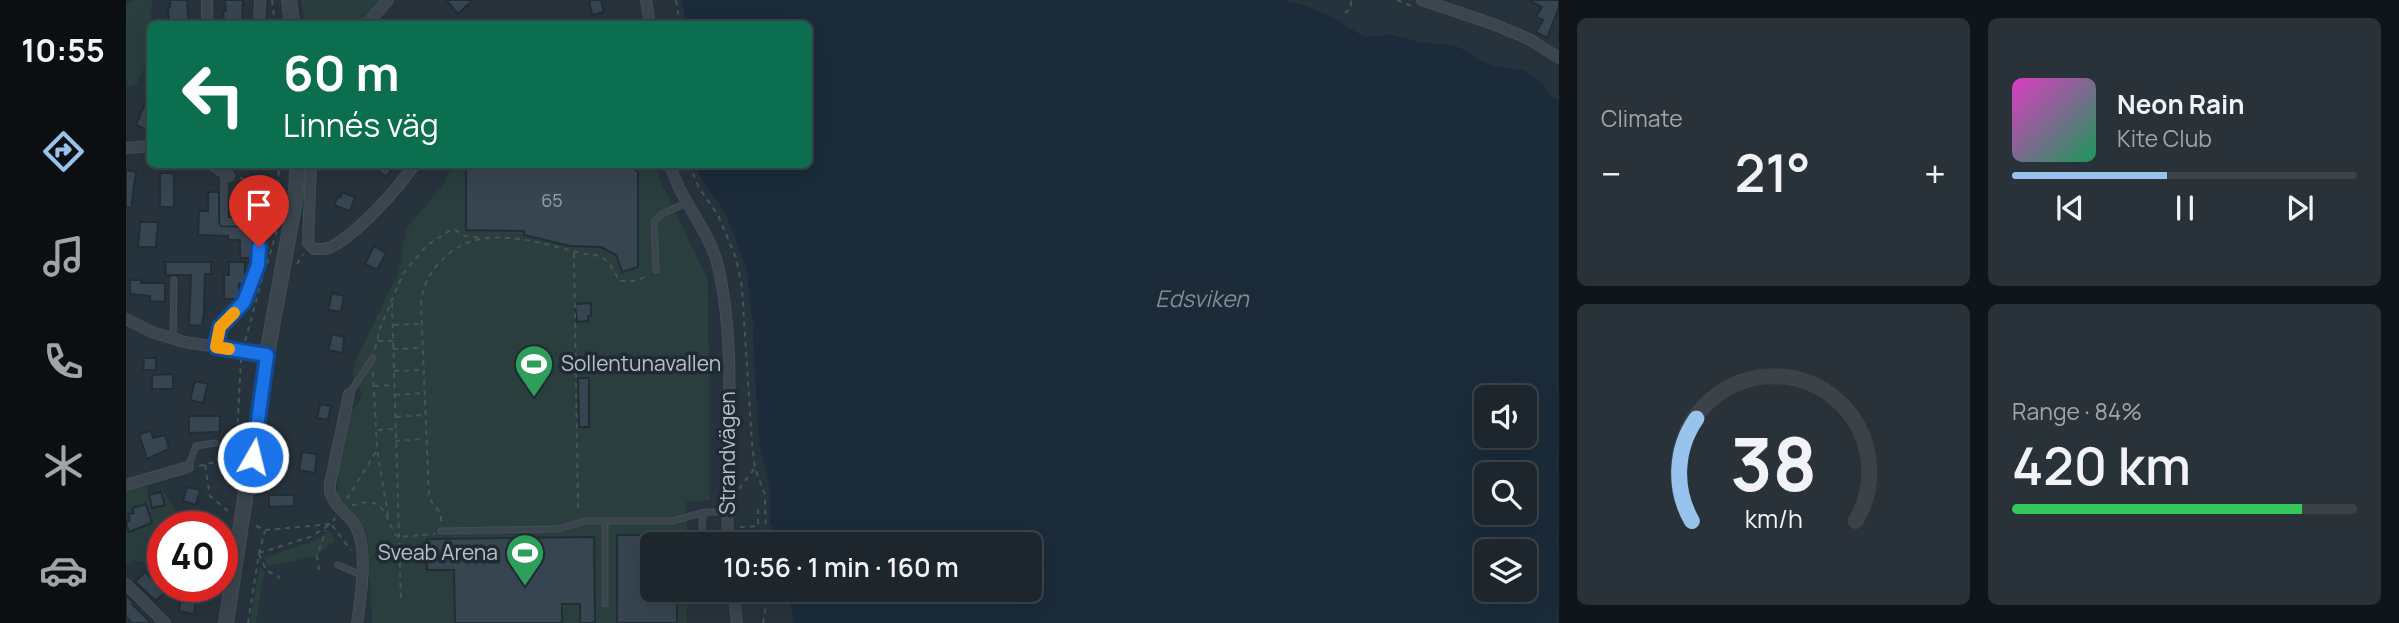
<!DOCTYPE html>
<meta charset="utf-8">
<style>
:root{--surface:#1d262d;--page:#2a3239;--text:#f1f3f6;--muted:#a0a5aa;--line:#3b4349;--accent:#97c3ed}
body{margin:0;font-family:Manrope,sans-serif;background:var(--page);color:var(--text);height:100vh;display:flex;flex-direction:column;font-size:26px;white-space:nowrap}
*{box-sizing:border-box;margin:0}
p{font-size:23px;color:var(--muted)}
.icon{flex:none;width:38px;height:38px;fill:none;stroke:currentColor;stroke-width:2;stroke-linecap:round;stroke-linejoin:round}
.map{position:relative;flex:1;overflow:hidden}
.drawer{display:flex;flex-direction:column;gap:18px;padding:18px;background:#101519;width:840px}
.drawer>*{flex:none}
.banner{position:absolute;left:21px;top:21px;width:665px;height:147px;border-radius:10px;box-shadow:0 7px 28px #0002,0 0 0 2px var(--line);background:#0b6e4f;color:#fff;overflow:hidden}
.controls{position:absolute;left:1348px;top:385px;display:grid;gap:14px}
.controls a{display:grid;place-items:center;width:63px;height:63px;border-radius:10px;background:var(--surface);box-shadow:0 7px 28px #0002,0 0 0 2px var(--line);font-size:35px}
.speed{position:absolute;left:21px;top:511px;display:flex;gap:14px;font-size:35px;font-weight:700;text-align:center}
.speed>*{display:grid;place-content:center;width:91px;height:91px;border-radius:50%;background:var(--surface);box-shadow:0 7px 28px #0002,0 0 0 2px var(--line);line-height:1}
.speed .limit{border:10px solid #d22;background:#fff;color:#111}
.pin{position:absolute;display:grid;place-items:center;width:60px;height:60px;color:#fff;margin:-72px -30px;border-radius:50% 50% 50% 0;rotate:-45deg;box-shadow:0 0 7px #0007}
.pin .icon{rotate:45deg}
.me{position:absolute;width:77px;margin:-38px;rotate:8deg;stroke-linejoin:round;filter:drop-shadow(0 0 5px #0008)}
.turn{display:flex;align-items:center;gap:24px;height:147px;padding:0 21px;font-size:32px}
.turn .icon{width:91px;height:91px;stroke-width:2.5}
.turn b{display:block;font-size:49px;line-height:60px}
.big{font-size:52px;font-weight:600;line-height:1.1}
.drawer .card{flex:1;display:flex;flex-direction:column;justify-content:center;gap:10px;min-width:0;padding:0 24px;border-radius:10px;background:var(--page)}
.drawer .dial{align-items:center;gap:0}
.dial svg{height:182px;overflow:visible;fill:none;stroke:var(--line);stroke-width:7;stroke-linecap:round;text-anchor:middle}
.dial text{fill:var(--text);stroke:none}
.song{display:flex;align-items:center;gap:21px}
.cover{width:84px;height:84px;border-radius:10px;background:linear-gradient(135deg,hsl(310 70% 55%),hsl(150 70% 35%))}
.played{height:7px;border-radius:4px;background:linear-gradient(90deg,var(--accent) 45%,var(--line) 45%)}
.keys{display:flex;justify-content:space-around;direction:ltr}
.heat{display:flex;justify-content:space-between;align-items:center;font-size:38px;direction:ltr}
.charge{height:10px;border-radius:5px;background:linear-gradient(90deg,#34c759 84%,var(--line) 0)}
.drawer .tiles{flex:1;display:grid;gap:18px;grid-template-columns:repeat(2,1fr)}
.trip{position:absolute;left:514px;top:532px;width:402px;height:70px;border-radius:10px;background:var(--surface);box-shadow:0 7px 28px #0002,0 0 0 2px var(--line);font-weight:600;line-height:70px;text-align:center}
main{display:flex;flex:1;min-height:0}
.dock{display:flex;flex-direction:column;width:126px;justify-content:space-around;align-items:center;background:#0c0f12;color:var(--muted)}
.dock .icon{width:49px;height:49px}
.dock .on{color:var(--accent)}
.dock b{font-size:32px;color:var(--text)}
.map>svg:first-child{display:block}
.green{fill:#293e3d}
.water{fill:#1b2b39;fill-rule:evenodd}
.building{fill:#374550;stroke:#222c34;stroke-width:2}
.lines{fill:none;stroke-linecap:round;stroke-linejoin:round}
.service-casing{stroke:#444e56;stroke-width:7}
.minor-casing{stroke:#444e56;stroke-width:12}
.tertiary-casing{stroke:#444e56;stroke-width:16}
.path{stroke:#425655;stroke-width:2;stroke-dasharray:5 5;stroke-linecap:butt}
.service{stroke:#3b454d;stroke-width:5}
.minor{stroke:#3b454d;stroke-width:10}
.tertiary{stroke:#3b454d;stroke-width:14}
.minor-bridge-casing{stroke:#444e56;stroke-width:12;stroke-linecap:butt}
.minor-bridge{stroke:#3b454d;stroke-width:10}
.route-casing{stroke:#114b97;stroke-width:18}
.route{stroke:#1a73e8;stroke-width:12}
.slow{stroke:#f59e0b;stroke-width:12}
.labels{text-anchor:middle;stroke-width:7;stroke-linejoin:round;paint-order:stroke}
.number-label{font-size:18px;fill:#96a0a9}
.poi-label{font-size:21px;fill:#b7c0c8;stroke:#202a32;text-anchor:start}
.street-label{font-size:21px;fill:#b7c0c8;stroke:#202a32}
.water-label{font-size:23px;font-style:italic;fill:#748ea3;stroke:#202a32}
</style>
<main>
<nav class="dock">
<b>10:55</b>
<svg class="icon on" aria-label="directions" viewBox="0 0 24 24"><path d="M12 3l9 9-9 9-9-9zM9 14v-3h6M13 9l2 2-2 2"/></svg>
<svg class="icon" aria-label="music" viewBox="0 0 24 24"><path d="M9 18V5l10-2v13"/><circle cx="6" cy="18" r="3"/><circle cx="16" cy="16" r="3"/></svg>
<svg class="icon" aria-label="phone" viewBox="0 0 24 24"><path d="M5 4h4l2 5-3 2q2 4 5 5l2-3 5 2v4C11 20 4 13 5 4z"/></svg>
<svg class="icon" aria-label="climate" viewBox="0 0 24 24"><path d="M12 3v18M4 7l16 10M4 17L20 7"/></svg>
<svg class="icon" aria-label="car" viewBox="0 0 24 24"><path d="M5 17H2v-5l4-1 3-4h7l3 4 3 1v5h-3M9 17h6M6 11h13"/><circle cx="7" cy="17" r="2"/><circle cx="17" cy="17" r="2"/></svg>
</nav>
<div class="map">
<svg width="1433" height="623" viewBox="0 0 1433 623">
<rect width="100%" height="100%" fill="#27333c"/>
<path class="green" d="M9 0H26L24 55 10 85 0 87V3Z
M175 0H257L236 24H179Z
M327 165H531L533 178 582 280 584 500 560 502V544H527V590H561V623H246L242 541 238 529 212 501C212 479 214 437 223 416 227 406 233 407 236 392L227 381 228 364 272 273 280 229 316 186Z
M20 485 26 508 38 505 36 490 52 514 46 519 44 527H37V566L7 560 0 566V523L3 532 15 528 7 508 8 513 3 515 4 520 0 521V491Z
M204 531 209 540 191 556 141 566 138 558 187 541Z
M133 567H135L138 573 130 623H124Z"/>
<path class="water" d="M556 0H1159L1181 6 1208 18 1238 37 1266 35 1295 43 1328 45 1347 55 1350 59 1369 66 1398 70 1416 82 1426 97 1433 100V623H667L666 609 659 590H905V544H654L653 537 644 523 645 492 633 443 627 335 629 323 625 313 621 269 599 212 576 181 570 165 682 164V24H560ZM1360 397H1398V436H1360ZM1360 474H1398V513H1360ZM1360 551H1398V590H1360Z"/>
<path class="building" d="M44 0H61L63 24H43L42 8 44 7Z
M99 0H117L116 24H98L97 12 100 11Z
M320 0H347L332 14Z
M463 0H475L478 12 466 15Z
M1402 0H1433V7L1421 38 1410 32 1417 20 1410 17 1416 7Z
M24 91V131L10 125Z
M244 164H270L260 177Z
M340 164H503L512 172V267L496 272 490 255 475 247 444 246 398 235V231L340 230Z
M0 170 10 172 5 208 0 207Z
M34 173H48V207H34Z
M82 192H93V222L95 226 127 227V258H114V240H102V236L72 235 73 211H82Z
M110 192H124L123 217H103V201H110Z
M216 192 229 197 224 211 208 205 212 196 215 197Z
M14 222H32L30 247H12Z
M248 246 260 253 251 270 239 264Z
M39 262H85V274H79L78 313 76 326 63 325 65 275H40Z
M103 262H119V285L113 284V299H98V275H103Z
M4 280H15V283H39V302L24 301V296L4 294Z
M206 293 218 296 215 312 202 310Z
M465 303V316H462V321L451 322 449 304Z
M206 334 218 337 217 353 202 350Z
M18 358H30V370H17Z
M47 374V389H26V375Z
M452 378H463V427H453Z
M69 381 82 384 77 403 64 400Z
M194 404 205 406 202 420 191 418Z
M63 416H94V432L63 433Z
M25 431 27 438 39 435 43 449 21 459 13 434Z
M176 452 191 454 189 473 173 470Z
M61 487 74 490 70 505 57 501Z
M35 492 39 505 26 508 23 495Z
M143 495H168V506L143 507Z
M20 504 26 523 3 532 0 523 4 520 2 514 8 513 6 508Z
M491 535H551V544H527V590H551V623H491Z
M468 537 469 623H454V604H436V623H329L328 570H301V539Z
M19 572 24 577 27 573 37 583V594L30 601 9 582Z
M56 588 71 590 68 614 53 611Z
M0 595 8 603 6 604 25 623H6L0 617Z"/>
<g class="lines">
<g class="service-casing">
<path id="service" d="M530 270 528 222 536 214 560 203
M47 338 48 280
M90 347 94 327 118 302 132 265 134 228 132 223 128 222H98V172
M223 394 247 358
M62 467 70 446 89 443
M479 521V604
M315 531 431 529 460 521H546L579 512H601
M577 544 576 521 579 512
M212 565 236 575"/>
</g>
<g class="minor-casing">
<path id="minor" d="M520 0 524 24
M1296 0 1367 24 1403 39 1433 58
M81 24V0
M133 24 134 0
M241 24 262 0
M0 148 24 146
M86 164 103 176
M185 164 182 243 188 249C194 249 200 250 205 247 232 233 271 190 289 164
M544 164C554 201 583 229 592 266 613 356 598 452 602 544
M0 319 26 332 58 342 141 354
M0 485 62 467
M210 504 204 492V484L223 394
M226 521C244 541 235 597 231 623
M0 584 39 623
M607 590 611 623"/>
</g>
<g class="tertiary-casing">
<path id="tertiary" d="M163 0 166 24
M100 623 141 354 169 201 172 164"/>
</g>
<path class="path" d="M146 0 149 24
M550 0 554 24
M1271 0 1288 7
M1219 13 1225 8V0
M563 164 573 188 592 215 610 258 616 287 626 444 629 468 639 495 640 544
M114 178 152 188
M448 253 452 513
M141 264 150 233 153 164
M171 264 177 254
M266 303 275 600
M268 325 294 324
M119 341 137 276
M252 341H267
M249 349 254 328 277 274 300 246 323 231 329 230 339 236 357 238
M267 349 295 348
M268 371 297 370
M247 372 251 449 262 516
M248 386 266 385
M269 395 297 393
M270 417 298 415
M252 430 267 429
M269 441 298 439
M79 465 84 496 102 511
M73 466 108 457
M109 473 115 360
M613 489 628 469
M221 499 251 450
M226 505C232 505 237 502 243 502 263 504 261 527 272 537L309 534
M315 521V514L303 498 295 304C297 284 305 270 319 257 357 221 415 244 459 254 479 254 485 264 493 281H510L522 275
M130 526 140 530 205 524 209 518
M614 527 632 526V504
M613 537 624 544
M133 553 184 537 205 524 225 550
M133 554 140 570 154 578
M193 570 191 556 200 530
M122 623 133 553 139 531
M637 623 643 590"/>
<use href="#service" class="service"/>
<use href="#minor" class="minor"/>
<use href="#tertiary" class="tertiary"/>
<g class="minor-bridge-casing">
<path id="minor-bridge" d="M210 504 226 521"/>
</g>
<use href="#minor-bridge" class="minor-bridge"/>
</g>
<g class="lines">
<g class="route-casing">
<path id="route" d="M127 457 141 355 90 347 94 327 118 302 132 265 133 247"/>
</g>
<use href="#route" class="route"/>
<path class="slow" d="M103 349 90 347 94 327 108 313"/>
</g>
<defs>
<g id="stadium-pin" transform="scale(2.0125)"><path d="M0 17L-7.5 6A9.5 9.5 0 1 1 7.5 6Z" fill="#2e9e5b" stroke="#202a32"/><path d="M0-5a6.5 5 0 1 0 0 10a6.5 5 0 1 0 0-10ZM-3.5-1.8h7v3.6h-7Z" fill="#fff"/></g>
</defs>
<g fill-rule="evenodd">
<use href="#stadium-pin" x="408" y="364"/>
<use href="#stadium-pin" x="399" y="553"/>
</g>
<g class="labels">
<g class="number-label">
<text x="426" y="207">65</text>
</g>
<g class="poi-label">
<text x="435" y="371">Sollentunavallen</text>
<text x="372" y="560" text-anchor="end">Sveab Arena</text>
</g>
<g class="street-label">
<text transform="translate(602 453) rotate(-90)" y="7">Strandvägen</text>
</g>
<g class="water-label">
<text x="1076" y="307">Edsviken</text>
</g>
</g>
</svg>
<div class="controls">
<a><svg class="icon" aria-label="sound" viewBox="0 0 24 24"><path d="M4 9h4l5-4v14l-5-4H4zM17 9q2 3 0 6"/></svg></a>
<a><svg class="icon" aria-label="search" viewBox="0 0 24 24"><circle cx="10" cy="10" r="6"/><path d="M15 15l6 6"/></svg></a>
<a><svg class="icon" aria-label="layers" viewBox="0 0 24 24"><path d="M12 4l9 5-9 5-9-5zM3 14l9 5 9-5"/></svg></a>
</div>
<div class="speed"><div class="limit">40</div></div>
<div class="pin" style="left:133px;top:247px;background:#d93025"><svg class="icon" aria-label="arrive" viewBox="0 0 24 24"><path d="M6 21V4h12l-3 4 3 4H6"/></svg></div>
<svg class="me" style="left:127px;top:457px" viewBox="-20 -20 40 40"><circle r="17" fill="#1a73e8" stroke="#fff" stroke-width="3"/><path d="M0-11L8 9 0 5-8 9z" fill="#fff"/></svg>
<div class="trip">10:56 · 1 min · 160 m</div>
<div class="banner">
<div class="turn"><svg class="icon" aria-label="left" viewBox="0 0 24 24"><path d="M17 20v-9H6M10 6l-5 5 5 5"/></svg><div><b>60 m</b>Linnés väg</div></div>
</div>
</div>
<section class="drawer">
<div class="tiles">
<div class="card"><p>Climate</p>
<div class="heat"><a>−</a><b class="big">21°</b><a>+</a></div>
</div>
<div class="card">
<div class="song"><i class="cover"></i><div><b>Neon Rain</b><p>Kite Club</p></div></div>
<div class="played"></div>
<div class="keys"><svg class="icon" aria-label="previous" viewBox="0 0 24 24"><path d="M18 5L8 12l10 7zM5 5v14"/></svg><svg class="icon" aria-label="pause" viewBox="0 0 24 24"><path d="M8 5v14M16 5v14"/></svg><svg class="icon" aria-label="next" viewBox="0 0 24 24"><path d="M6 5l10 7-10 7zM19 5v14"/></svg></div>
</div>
<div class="card dial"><svg viewBox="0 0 100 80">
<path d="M14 69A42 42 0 1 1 86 69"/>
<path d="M14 69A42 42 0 0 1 16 24" stroke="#97c3ed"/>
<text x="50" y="56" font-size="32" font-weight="700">38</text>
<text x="50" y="72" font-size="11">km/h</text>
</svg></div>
<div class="card"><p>Range · 84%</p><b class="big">420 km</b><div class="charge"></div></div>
</div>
</section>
</main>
